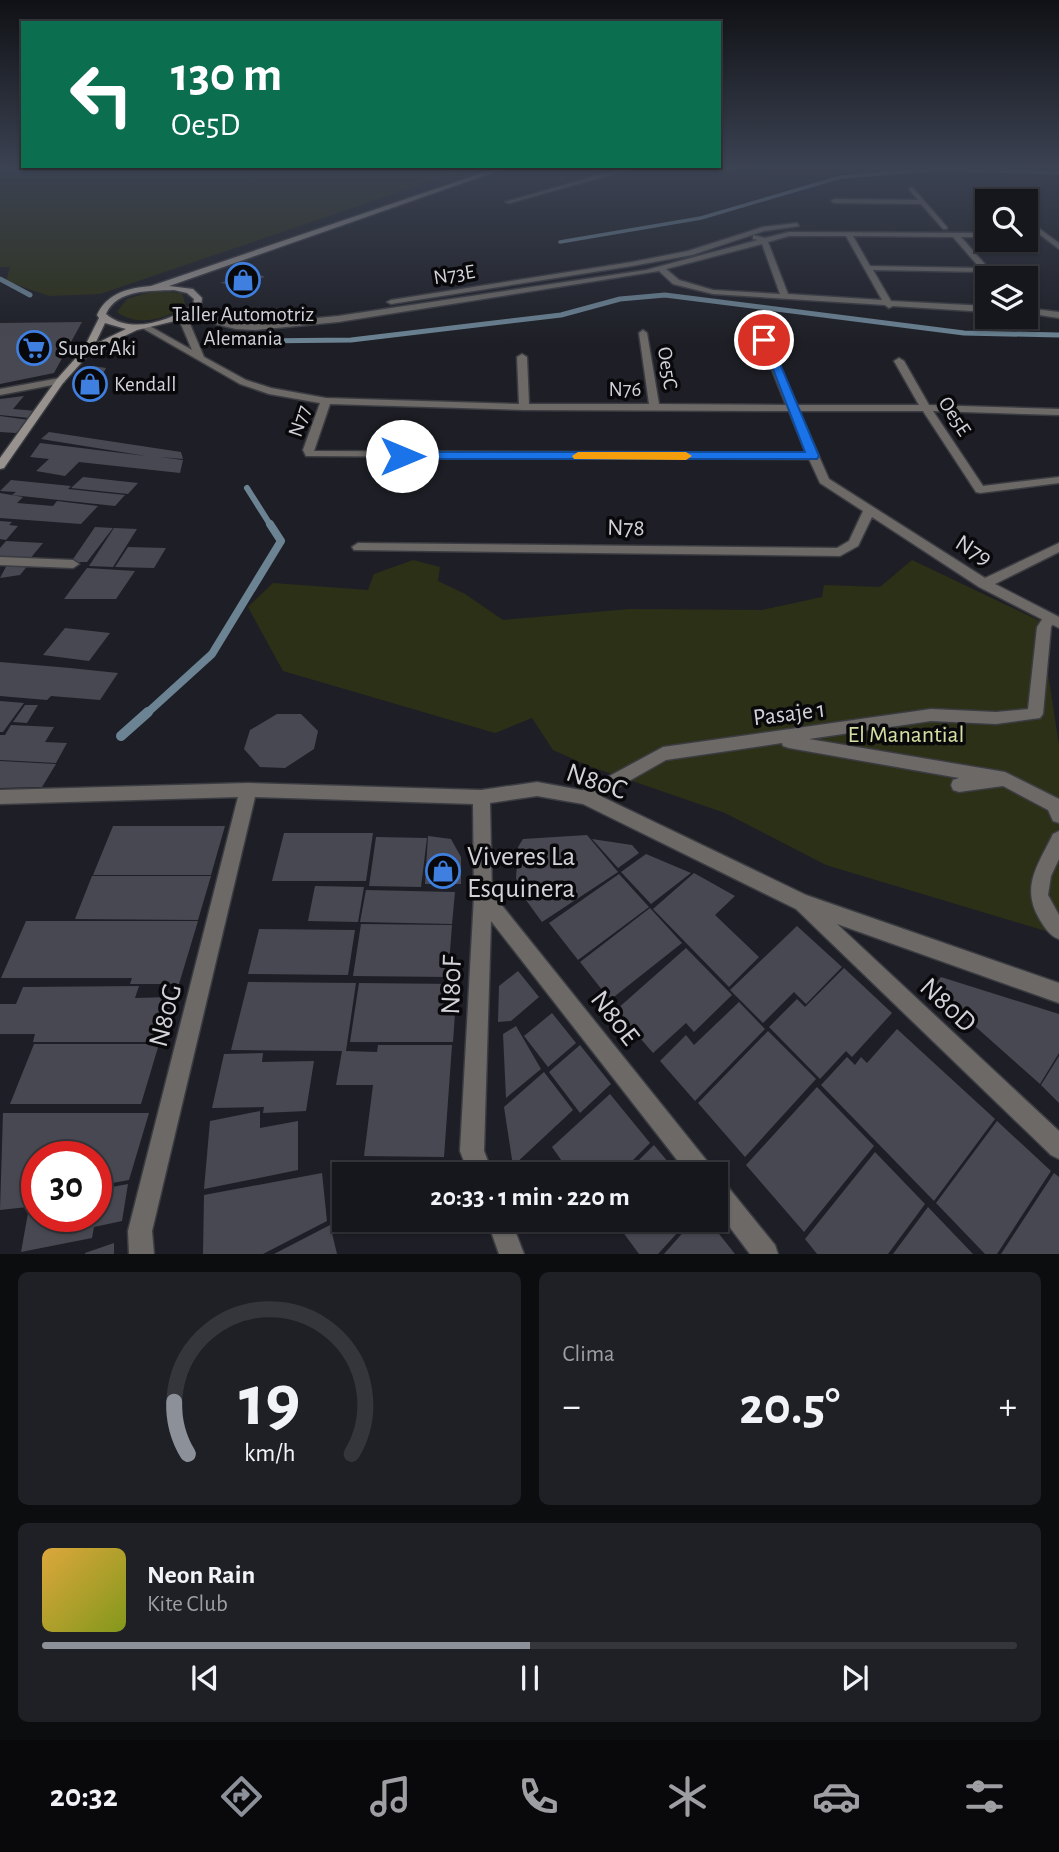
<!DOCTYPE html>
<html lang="es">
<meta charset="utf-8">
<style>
:root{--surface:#16171c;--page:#1f2025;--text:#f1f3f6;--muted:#9e9fa3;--line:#35363b;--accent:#8c9099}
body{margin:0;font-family:"Alegreya Sans",sans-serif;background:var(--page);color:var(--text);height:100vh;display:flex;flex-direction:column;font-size:26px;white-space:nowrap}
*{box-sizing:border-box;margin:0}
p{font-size:23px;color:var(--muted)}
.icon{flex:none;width:38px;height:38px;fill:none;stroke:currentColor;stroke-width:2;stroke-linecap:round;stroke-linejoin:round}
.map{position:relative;height:1254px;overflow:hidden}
.sheet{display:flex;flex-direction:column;gap:18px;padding:18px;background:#0c0d0f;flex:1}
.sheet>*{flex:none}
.hud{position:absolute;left:21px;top:21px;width:700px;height:147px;border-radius:0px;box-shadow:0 2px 5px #0004,0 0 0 2px var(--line);background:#0b6e4f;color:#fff;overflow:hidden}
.tools{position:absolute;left:975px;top:189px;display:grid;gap:14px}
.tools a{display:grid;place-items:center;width:63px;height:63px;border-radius:0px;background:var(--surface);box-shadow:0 2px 5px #0004,0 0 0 2px var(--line);font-size:35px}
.speed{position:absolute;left:21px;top:1141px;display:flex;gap:14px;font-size:35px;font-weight:700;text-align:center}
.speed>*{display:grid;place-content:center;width:91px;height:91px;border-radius:50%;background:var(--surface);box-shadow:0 2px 5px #0004,0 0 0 2px var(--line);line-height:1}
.speed .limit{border:10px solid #d22;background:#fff;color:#111}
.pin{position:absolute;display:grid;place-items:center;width:60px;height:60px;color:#fff;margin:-30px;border:4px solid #fff;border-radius:50%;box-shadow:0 2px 7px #0007}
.me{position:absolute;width:77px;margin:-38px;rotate:90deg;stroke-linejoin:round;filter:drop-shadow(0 0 5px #0008)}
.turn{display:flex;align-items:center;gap:24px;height:147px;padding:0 35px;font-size:32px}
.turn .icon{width:91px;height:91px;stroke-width:2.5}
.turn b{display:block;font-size:49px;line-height:60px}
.big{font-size:52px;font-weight:700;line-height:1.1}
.sheet .card{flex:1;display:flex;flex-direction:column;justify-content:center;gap:10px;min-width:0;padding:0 24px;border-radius:10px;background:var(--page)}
.sheet .dial{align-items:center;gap:0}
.dial svg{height:182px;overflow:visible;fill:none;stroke:var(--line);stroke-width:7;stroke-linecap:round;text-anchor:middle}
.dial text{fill:var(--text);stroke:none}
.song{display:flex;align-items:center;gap:21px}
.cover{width:84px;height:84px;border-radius:10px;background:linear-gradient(135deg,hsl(40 70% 55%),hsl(70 70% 35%))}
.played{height:7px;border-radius:4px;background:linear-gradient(90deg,var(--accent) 50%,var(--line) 50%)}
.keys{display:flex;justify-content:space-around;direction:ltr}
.heat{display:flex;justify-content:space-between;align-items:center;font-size:38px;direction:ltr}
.sheet .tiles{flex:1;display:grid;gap:18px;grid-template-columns:1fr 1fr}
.card:last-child{grid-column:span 2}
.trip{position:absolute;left:332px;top:1162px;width:396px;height:70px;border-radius:0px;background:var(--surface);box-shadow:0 2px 5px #0004,0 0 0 2px var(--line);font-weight:700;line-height:70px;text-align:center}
.dock{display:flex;height:112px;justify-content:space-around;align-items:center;background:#09090b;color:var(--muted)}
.dock .icon{width:49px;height:49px}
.dock .active{color:var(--accent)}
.dock b{font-size:32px;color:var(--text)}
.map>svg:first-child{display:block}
.green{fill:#2c3016}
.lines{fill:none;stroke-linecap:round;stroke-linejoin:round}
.stream-far4{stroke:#6b8393;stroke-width:3.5}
.stream-far3{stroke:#6b8393;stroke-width:5}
.stream-far2{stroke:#6b8393;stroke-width:6}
.stream-far1{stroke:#6b8393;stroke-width:8}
.stream{stroke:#6b8393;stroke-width:10}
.building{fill:#474851}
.pedestrian-casing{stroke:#3b3c42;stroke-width:3}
.minor-casing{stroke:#3b3c42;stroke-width:3}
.secondary-casing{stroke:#3b3c42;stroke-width:3}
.pedestrian{fill:#6c6966;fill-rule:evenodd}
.minor{fill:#6c6966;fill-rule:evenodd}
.secondary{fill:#98928e;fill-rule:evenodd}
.route{fill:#1a73e8;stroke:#114b97;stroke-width:2}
.slow{fill:#f59e0b}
.labels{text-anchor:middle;stroke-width:7;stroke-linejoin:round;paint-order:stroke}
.far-street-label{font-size:21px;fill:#d2d3d8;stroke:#09090c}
.far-poi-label{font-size:21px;fill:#d2d3d8;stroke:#09090c;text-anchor:start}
.street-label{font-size:24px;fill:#d2d3d8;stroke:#09090c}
.park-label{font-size:24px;fill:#d4e0a3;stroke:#09090c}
.near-street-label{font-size:28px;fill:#d2d3d8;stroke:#09090c}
.near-poi-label{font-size:28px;fill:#d2d3d8;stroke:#09090c;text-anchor:start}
</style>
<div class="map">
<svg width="1059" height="1254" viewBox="0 0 1059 1254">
<rect width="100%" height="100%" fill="#1e1f26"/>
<path class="green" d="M0 168H470L100 294 49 296 6 281 10 267H0Z
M154 291 182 293 185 304C168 320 137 327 117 312L127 299Z
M413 560 440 567 438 581 465 594 503 620 630 609 762 610 822 597 824 585 880 587 912 560 1040 621 1059 745V935L826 865 725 813 589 766 553 750 532 718 495 733 283 671 248 607 273 583 368 590 374 574Z"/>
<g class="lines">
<path class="stream-far4" d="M560 242 701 218 841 177 939 169 1059 173"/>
<path class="stream-far3" d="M0 279 30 295
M247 341 351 340 561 315 620 299 665 295 964 333 1059 335"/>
<path class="stream-far2" d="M247 488 271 526"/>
<path class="stream-far1" d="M146 714 212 654 281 541 270 524"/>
<path class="stream" d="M121 736 148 712"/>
</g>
<path class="building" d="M252 271 265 277 241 286 220 283Z
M82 322 54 373 0 384V323Z
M93 366 106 368 95 389H80Z
M24 396 13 409 37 411 29 418 0 415V399Z
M0 416 29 420 16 433 0 432Z
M49 432 181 452 183 459 160 457 183 460 180 473 79 462 65 476 36 471 49 459 30 457 40 443 146 456 41 439Z
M83 477 138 483 128 494 71 488Z
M11 480 71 486 68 489 125 495 115 506 12 495 16 492 0 491Z
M0 493 23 497 17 503 53 506 57 501 98 506 81 524 0 518Z
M0 521 12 522 9 525 18 526 6 540 0 539Z
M95 527 113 528 87 562H71Z
M114 528 137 529 113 567 89 566Z
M6 541 43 543 29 560 0 559V548Z
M128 547 166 548 154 568 115 567Z
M8 563 29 564 20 575 0 578Z
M87 568 135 571 116 599H64Z
M65 628 110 633 89 661 43 655Z
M0 662 70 668 118 673 100 700 51 696 47 700 0 696Z
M0 701 24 703 3 732H0Z
M25 705H38L27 723 13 722Z
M277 714H301L318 731 314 749 285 768 260 767 244 749 250 730Z
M11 725 54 727 45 742 67 743 56 763 0 760V735H5Z
M0 761 56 764 42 787 0 788Z
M113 826H225L211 875H93Z
M284 833H373L366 881H272Z
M587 835 618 872 542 922 523 896 516 878 518 847 523 839Z
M428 836 451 839 461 857V884H425Z
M376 837 427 838 421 887 369 886Z
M592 839 632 845 639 853 618 868Z
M646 854 691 873 651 904 621 872Z
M694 873 735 896 715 915 759 957 729 987 653 909Z
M619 874 649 907 578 960 549 923Z
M92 876H211L198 920 75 919Z
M315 886 364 887 358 922 308 921Z
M366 890 455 892 452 924 360 922Z
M650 908 682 943 610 1000 580 962Z
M26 921H198L179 984H130L132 978H1Z
M361 924 452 925 448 977 353 976Z
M797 926 842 967 806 1004 794 992 763 1023 730 990Z
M259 929 355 930 348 975 248 974Z
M686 948 732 995 694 1032 686 1023 653 1053 616 1010Z
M844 968 892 1013 852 1057 846 1051 820 1079 769 1027 797 999 805 1007Z
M518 971 539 997 511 1021 498 1022 499 986Z
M941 977 1059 1014V1053L1040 1084 932 988Z
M248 982 356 983 346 1051 377 1052 378 1045H452L444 1157 364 1156 373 1085H336L342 1051 231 1050Z
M359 983 457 984 453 1042H350Z
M139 986 135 998 173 997 159 1042H33L35 1034H0V1004H16L23 987Z
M739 1002 765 1029 695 1101 660 1061 686 1035 694 1045Z
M552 1013 576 1043 548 1067 524 1036Z
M516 1026 541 1069 506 1098 503 1034Z
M897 1029 995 1119 934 1201 821 1085 847 1057 855 1065 861 1057 867 1063Z
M768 1031 816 1079 745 1157 698 1103Z
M34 1044H159L141 1104H10Z
M580 1045 611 1084 580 1113 549 1072Z
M263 1053 262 1062 314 1061 306 1111 263 1113 264 1107 212 1108 224 1054Z
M1059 1056V1103L1041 1085Z
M544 1072 573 1110 513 1166 504 1107Z
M817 1087 874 1146 804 1232 746 1165Z
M610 1094 650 1143 619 1174H571L552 1147Z
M260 1111V1128L298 1121V1170L204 1189 210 1121Z
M3 1113H149L129 1180 96 1186V1157H37V1206L0 1210Z
M997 1121 1051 1171 997 1254H985L936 1203Z
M654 1145 678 1174H625Z
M875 1152 925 1204 888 1254H817L805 1239Z
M322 1173 327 1221 263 1254H203L204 1195Z
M1054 1173 1059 1177V1254H1001Z
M128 1184 122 1221 94 1227 92 1238 21 1252 28 1213 37 1211V1216H96V1190Z
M928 1207 973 1254H893Z
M614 1220H689L658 1254H639Z
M694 1220H708L735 1254H664Z
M330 1225 337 1254H274Z
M114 1243V1254H85V1253Z"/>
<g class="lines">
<g class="pedestrian-casing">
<path id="pedestrian" d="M1050 613 1057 618 1051 627 1043 714 1040 718 996 724 931 721 809 739 1005 772 1059 799V823L1053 821 1048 810 1003 786 959 792 953 790 951 785 953 780 959 778 789 748 783 746 782 743 666 760 592 802 586 804 580 802 578 797 580 792 663 747 931 709 996 712 1028 709 1037 627 1045 615Z
M1059 831V859L1051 876 1048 895 1059 915V939C1050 936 1045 928 1040 920 1020 887 1038 865 1053 834Z"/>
</g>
<g class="minor-casing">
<path id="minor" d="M624 168H634L510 203 505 202Z
M694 168H736L733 170Z
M912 187 947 227V229H943L921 204 834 203 831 201 834 199 918 200 909 189Z
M998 195 1005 201H999L995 197Z
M1026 219 1059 243V249L1026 224Z
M797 223 799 226 764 231 692 255 632 266 391 304 387 302 391 300 632 262 688 251 763 227Z
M789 232 987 233V237H961L997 278H989L984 272 873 270 891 301 987 306V312L893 306 889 308 885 305 713 294 673 284 659 271 338 322 255 330 236 329 187 317 204 357 246 380 271 388 326 398 519 404 517 357 522 354 527 357 529 404H649L639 333 643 330 647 333 659 404 786 405 760 340 764 337 768 340 797 405H919L894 361 899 358 904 361 929 405 1059 409V415L933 411 983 486 1059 477V483L980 493 976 492 923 411H799L829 479 985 578 1059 543V552L995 584 1059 617V628L979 587 872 517 858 546 840 556 354 550 352 547 358 543 837 548 849 541 863 511 820 483 809 459 306 456 303 450 320 403 269 394 240 384 139 326 146 324 192 350 178 317 187 312 236 323 255 324 338 316 646 270 758 240 753 239V235L765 238ZM789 236H846L882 300 788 294 768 242ZM853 236 953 237 980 268 870 266ZM762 244 780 294 713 290 679 280 666 269ZM330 404 524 410 789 411 806 453 314 451Z
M1026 308 1059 312V318L1026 313Z
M60 378 65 381 63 383 0 395V389Z
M0 557 73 560 79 564 73 568 0 565Z
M537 782 592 792 806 895 1059 983V1003L837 924 1059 1131V1159L1051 1155 796 909 583 804 537 796 490 803 492 893 711 1166 715 1174H688L491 921 484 1151 493 1174H469L460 1151 474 896 473 804 255 797 152 1231 154 1254H129L128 1231 238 797 0 804V790L248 783 481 790Z
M716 1178 724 1182 775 1245 778 1254H750L716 1209Z
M487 1220H511L524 1254H499Z"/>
</g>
<g class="secondary-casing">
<path id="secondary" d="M497 168H506L169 286 193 289 202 298 201 306 179 320 137 330 91 352 63 383 4 468 0 469V458L57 379 83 350 99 318 97 315C107 293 128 288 151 286ZM174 290 187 293 194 299 193 305C169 321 130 335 106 314 117 289 150 291 174 290ZM105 323 126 329 95 344Z"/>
</g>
<use href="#pedestrian" class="pedestrian"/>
<use href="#minor" class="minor"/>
<use href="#secondary" class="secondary"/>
</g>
<linearGradient id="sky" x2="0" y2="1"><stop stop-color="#101115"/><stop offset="0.49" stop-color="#3b4252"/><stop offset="1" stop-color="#3b4252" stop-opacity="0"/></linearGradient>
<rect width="1059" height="343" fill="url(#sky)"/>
<path class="route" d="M761 338 770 340 819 456 817 459H402L396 456 402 452H805Z"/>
<path class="slow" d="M578 452H686L692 456 686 460 574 459 572 456Z"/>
<defs>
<g id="shop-ring" transform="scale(1.75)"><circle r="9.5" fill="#09090c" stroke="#3f7fe0" stroke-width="1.5"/><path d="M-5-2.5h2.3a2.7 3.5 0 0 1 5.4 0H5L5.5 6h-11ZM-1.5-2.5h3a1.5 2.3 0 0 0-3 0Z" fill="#3f7fe0"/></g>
<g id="supermarket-ring" transform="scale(1.75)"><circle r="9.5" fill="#09090c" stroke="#3f7fe0" stroke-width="1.5"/><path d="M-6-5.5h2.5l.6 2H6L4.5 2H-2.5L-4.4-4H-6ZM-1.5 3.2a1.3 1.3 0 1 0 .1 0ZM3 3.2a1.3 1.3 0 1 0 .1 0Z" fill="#3f7fe0"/></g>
</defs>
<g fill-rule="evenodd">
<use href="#shop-ring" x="243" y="280"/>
<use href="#supermarket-ring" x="34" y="348"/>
<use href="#shop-ring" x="90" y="384"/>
<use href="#shop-ring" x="443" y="871"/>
</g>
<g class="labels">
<g class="far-street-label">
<text transform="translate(454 274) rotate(-9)" y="7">N73E</text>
<text transform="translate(668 368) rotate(81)" y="7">Oe5C</text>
<text x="625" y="396">N76</text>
<text transform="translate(955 416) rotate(57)" y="7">Oe5E</text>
<text transform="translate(299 421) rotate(-72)" y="7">N77</text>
</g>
<g class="far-poi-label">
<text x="243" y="321" text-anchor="middle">Taller Automotriz<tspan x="243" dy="24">Alemania</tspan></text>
<text x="58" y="355">Super Aki</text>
<text x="114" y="391">Kendall</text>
</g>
<g class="street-label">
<text transform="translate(626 527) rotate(1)" y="8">N78</text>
<text transform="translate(974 550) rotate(32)" y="8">N79</text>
<text transform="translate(789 713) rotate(-7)" y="8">Pasaje 1</text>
</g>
<g class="park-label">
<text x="906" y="742">El Manantial</text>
</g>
<g class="near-street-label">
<text transform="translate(597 780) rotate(19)" y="10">N80C</text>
<text transform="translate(450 985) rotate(-88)" y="10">N80F</text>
<text transform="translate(949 1004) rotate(43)" y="10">N80D</text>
<text transform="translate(164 1015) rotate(-76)" y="10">N80G</text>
<text transform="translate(616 1017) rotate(52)" y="10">N80E</text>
</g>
<g class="near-poi-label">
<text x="467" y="865">Viveres La<tspan x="467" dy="32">Esquinera</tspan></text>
</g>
</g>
</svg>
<div class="tools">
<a><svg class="icon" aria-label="search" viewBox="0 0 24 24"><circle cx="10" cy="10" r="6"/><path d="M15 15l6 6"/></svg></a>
<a><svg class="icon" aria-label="layers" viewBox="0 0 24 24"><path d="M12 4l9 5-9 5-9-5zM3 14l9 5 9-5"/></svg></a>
</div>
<div class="speed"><div class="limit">30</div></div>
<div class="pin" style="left:764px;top:340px;background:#d93025"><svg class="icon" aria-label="arrive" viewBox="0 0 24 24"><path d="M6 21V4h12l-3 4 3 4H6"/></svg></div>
<svg class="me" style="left:402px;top:456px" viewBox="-20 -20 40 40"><circle r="19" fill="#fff"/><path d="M0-13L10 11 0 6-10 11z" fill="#1a73e8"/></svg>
<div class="trip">20:33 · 1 min · 220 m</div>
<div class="hud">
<div class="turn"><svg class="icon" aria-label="left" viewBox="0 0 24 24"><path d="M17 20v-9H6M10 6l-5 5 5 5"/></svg><div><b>130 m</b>Oe5D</div></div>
</div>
</div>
<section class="sheet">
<div class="tiles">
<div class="card dial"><svg viewBox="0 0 100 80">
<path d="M14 69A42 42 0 1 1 86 69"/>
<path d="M14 69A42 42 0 0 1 8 46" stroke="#8c9099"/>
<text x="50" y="56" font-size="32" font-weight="700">19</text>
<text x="50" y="72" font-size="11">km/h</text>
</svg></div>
<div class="card"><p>Clima</p>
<div class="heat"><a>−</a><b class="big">20.5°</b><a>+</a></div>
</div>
<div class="card">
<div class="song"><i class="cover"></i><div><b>Neon Rain</b><p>Kite Club</p></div></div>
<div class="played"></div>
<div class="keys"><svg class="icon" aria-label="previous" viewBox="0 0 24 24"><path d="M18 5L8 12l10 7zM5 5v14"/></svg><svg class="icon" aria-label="pause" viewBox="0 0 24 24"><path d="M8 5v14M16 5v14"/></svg><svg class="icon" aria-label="next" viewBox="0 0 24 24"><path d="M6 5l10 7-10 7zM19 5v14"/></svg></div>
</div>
</div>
</section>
<nav class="dock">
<b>20:32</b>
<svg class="icon active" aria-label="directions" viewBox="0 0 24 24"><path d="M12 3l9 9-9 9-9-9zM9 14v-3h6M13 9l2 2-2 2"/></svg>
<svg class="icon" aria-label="music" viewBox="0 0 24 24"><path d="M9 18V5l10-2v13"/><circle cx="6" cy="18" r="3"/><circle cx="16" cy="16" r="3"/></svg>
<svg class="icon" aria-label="phone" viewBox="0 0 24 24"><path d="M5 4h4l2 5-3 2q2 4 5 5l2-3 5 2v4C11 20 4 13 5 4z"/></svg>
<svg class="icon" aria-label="climate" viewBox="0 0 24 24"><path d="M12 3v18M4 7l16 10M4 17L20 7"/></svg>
<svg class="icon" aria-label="car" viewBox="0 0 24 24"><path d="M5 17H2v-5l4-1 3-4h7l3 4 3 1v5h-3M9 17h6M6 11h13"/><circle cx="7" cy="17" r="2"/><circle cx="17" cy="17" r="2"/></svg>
<svg class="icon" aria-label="filters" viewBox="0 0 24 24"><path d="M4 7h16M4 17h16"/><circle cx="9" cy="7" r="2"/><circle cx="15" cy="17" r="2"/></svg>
</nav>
